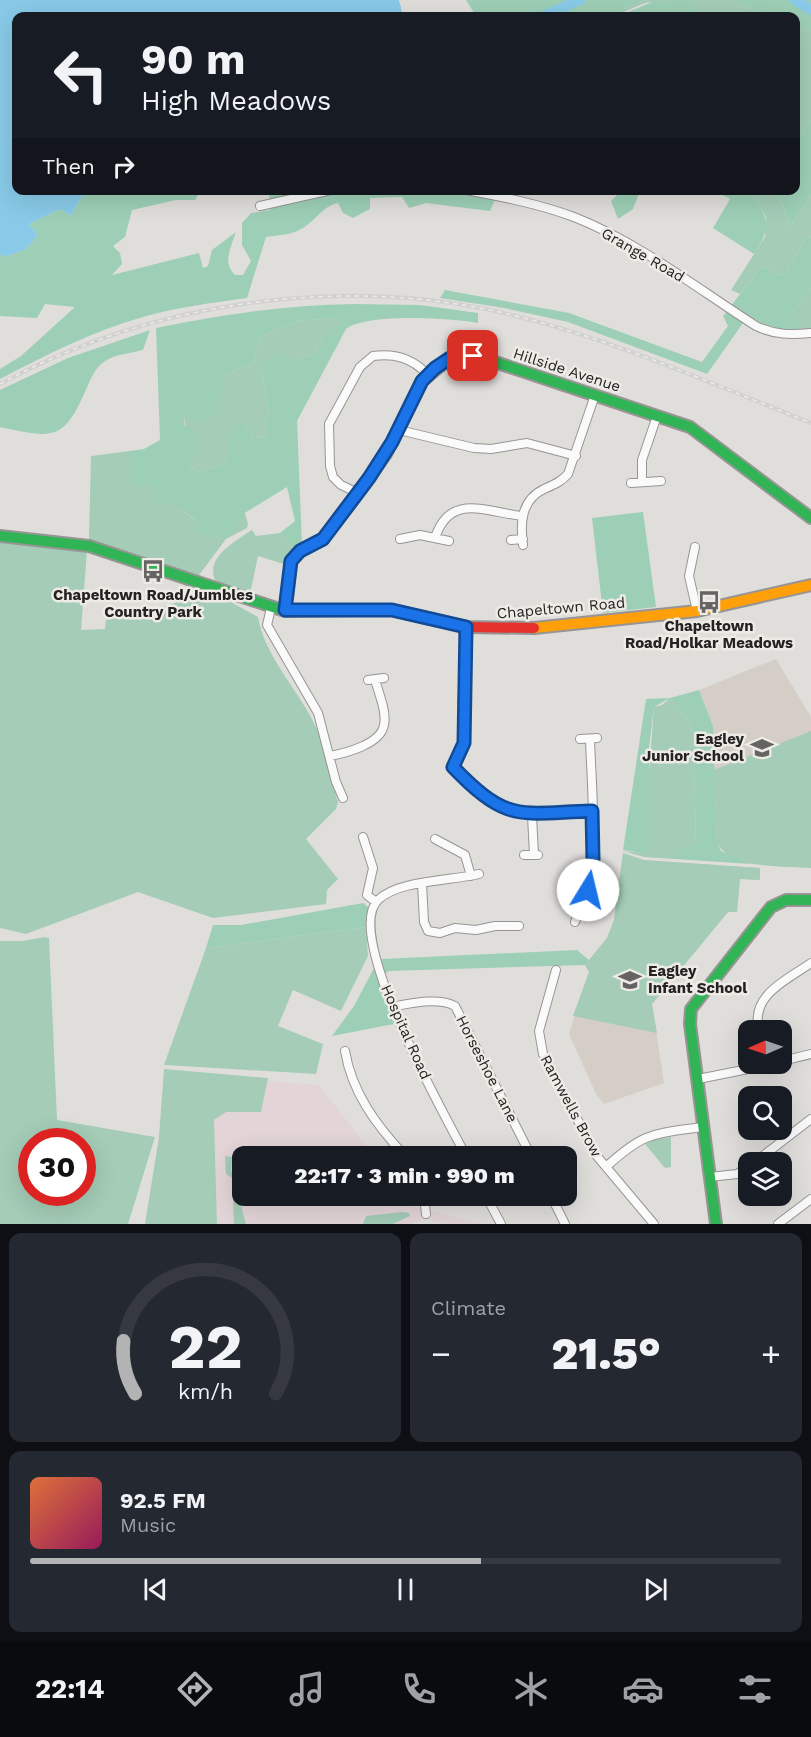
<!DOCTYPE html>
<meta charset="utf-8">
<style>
:root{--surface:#171b24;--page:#242831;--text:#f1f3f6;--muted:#9ea1a6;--line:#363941;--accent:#b2b3b3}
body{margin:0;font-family:"Work Sans",sans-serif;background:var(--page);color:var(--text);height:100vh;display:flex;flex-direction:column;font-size:22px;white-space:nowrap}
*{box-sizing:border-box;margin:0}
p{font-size:20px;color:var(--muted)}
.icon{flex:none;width:33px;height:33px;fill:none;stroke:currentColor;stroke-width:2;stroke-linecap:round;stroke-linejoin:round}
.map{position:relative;height:1224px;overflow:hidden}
.drawer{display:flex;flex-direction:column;gap:9px;padding:9px;background:#0d0f14;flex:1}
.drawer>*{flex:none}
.top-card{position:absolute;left:12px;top:12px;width:788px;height:183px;border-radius:12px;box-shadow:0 6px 24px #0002;background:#171b24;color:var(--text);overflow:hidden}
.needle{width:39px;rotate:268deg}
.buttons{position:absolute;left:738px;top:1020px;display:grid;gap:12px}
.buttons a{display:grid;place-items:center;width:54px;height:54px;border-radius:12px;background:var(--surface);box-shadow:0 6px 24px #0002;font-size:30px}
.speed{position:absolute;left:18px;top:1128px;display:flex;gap:12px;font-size:30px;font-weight:700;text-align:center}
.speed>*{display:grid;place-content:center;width:78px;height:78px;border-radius:50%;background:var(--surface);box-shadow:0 6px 24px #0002;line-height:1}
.speed .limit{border:9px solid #d22;background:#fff;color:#111}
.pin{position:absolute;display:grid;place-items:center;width:51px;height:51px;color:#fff;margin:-26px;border-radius:12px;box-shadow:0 3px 9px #0006}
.me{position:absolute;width:66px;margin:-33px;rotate:9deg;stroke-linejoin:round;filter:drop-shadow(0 0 4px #0008)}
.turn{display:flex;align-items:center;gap:21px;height:126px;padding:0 30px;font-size:27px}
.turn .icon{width:78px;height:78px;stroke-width:2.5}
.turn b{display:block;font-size:42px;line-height:51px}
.then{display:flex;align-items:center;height:57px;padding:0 30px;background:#0003;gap:12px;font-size:22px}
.big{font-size:45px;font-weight:800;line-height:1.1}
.drawer .card{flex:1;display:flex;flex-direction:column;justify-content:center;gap:9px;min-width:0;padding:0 21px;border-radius:12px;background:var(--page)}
.drawer .dial{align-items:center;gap:0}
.dial svg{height:156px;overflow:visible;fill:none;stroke:var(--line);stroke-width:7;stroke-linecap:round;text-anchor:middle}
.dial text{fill:var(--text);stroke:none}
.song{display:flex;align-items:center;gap:18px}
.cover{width:72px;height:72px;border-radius:9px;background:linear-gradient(135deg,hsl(20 70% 55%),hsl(330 70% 35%))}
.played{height:6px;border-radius:3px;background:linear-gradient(90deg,var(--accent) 60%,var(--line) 60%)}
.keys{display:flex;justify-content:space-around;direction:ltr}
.heat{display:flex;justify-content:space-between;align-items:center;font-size:33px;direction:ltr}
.drawer .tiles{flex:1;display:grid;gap:9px;grid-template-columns:1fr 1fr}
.card:last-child{grid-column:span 2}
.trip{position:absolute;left:232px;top:1146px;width:345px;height:60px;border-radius:12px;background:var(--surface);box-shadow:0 6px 24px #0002;font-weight:800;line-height:60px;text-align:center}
.tab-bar{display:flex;height:96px;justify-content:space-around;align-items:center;background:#090b0e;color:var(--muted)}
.tab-bar .icon{width:42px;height:42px}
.tab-bar .selected{color:var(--accent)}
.tab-bar b{font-size:27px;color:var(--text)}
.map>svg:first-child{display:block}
.commercial{fill:#e3d5d7}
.built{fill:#d4cec7}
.green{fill:#a4ccb7;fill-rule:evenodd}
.forest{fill:#9dcfb6;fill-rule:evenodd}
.water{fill:#88cae7}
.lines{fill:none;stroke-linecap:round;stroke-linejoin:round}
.river{stroke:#88cae7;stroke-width:10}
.street-casing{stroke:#979594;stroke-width:10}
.fast-casing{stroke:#979594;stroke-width:14}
.slow-casing{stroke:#979594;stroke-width:14}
.jam-casing{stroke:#979594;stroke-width:14}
.street{stroke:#fafafa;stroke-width:8}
.fast{stroke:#30b455;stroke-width:10}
.slow{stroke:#ff9f0a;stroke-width:10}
.jam{stroke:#e5322d;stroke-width:10}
.rail-casing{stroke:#d2d1d1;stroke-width:4}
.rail{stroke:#eeebe7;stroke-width:1.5;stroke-dasharray:4.5;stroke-linecap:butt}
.route-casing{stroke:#114b97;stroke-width:15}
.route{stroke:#1a73e8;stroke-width:10}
.labels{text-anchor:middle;stroke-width:5;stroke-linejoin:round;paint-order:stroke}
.street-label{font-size:15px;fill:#242321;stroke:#eeebe7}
.poi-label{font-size:15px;font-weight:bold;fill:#242321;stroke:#eeebe7}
</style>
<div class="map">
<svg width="811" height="1224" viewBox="0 0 811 1224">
<rect width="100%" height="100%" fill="#e0dedb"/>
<path class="commercial" d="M267 1081 319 1085 374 1156H243V1196H403L411 1206 482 1224H444L424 1219 410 1224H217L214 1120 226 1112H261Z"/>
<path class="built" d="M776 659 811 717V868L751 864 717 843 713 726 699 690Z
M623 853 644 860 760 868V880L740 879 737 912H728L652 1004 664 1083 604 1104 596 1094 569 1034 589 972 585 965 607 938 614 920Z"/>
<path class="green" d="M644 0H726L770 16H713L708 11C690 19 672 2 653 2 638 2 624 16 607 16Z
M795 26 811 32V120L795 146 797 118 795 116Z
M751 191H764L767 195 775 193 782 203 790 227 811 195V236L803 243 785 273 780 275 762 266 740 294 731 290 765 237 766 217Z
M811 289V330L798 331 791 315Z
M329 318 343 322 321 340 315 353 296 360 287 357 261 366 269 414 265 420 268 437 253 438 246 424 227 440V462L200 472 188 466 184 415 221 376 254 363 260 337 298 321Z
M130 451V486L149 483 167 502 181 509 199 523 245 513 248 524 247 528 226 539 199 575 191 576 89 540 91 456Z
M252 530 256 536 280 533 293 549 284 564 258 556 250 594 217 584C202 559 234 542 252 530Z
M0 542 87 550 81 630 105 629 106 620 169 605 209 590 258 617C265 660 306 697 321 739 328 759 331 781 338 802L336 809 306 839 338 879 327 890 326 904 213 918 138 892 26 934 0 928Z
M670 698 693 726 696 842 676 852 675 859 644 857 623 851 643 853 654 707 662 705Z
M811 731V868C784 866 730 869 717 843L714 770Z
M623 853 644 860 760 868V880L740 879 737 912H728L652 1004 657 1033 573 1016 589 972 585 965 607 938 614 920Z
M366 927 368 956 341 1011 293 990 278 1026 323 1044 316 1074 164 1065 206 948Z
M45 937 49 938 57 1120 155 1137 128 1224H0V941H23ZM32 1142H82V1192H32Z
M164 1069 268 1078 261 1112H226L214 1120 217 1224H145L159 1137Z
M671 1137V1167L665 1168 645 1144 653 1140Z
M225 1156 232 1157 231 1171 242 1172 240 1202 246 1224H234L232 1178 226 1174Z
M402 1212 409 1213 410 1216 393 1224H363L366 1216Z"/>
<path class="forest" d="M466 0H644L607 16H476Z
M690 0 700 14 709 11 713 16H619L652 2Z
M726 0H811V32L795 26V16H770Z
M811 120V195L790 227 782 203 775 193 771 196 764 191 795 190V146Z
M197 190 200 192 195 200H176L132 210 125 237 113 246 120 253 122 264 112 275 199 253 203 268 208 266 212 250 236 232C231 248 222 262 235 275H243L251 261 242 245V223L251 213 270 210 269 191 431 190 457 194 458 191H499L490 211 426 203 409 208 402 197 370 198V209L353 218 343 213 338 203C323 206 316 220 303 228 292 235 279 235 266 237L247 298C212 303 177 307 143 317 93 331 46 355 0 379V369L21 356 75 307 45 304 37 318 0 316V254L4 257 26 249 38 235 29 224 60 209 71 216 85 191Z
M621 191H640L633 209 618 219 611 201Z
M751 191C767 219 774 224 754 254L713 228 730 199 715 191Z
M811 236V289L791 315 799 320 798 331 773 329 748 316 707 374 568 322 504 308 440 298 445 290 569 313 702 362 728 326 723 316 762 266 780 275 785 273 803 243Z
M354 304 420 305 478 313V323C449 318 368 313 346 329L297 421 302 545 293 549 280 533 295 521 287 487 243 514 226 539 198 533 199 523C187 513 175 502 158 503L149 483 141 487 130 486V451L144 449 160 440 156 328C223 314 286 305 354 304ZM329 318 342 322 321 340 315 353 296 360 279 353 264 360 261 366 269 414 265 420 268 437 253 438 246 424H240L227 440V462L200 472 188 466 199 450 196 432 184 425V416L201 423 213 417 226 384 221 376 254 363 260 337 298 321Z
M150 330 143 350C132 353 117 354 107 360 97 365 92 376 88 385 64 441 56 439 0 427V390L68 358Z
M643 512 656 607 603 613 592 518Z
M699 690 713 726 717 843 721 851 751 864 675 859V852L696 842 693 726 670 698 654 707 649 748 650 846 643 853 623 850 646 699 670 698Z
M363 903 368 907 366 927 206 948 213 925H241Z
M577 950 589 960 585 965 389 971 385 974 381 959Z
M374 968 394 1024 332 1036 354 1006Z"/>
<path class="water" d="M0 0H399L403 16H16V190L85 191 71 216 60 209 29 224 38 235 26 249 4 257 0 254Z"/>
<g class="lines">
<path class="river" d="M795 0 811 10
M543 16 580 0"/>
<g class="street-casing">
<path id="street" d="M466 190C503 197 539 204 574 217 638 242 698 289 756 326 775 335 791 335 811 333
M260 206 331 190
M399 430 474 448 491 449 527 443 576 456
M642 482V460L657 416
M631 483 661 481
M358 493 341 485 333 477 330 466 329 424 360 367 373 356C395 353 412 358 427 374
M435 538C450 492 486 512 522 516
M400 539 420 535 449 541
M511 540 523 539
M523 545C520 523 521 500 544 489 553 485 561 482 568 474L595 395
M695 547 689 576 697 611
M271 608 267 625 318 713 336 782 343 798
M466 627 464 743 453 767C508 824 519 813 592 811
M368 680 384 678
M580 739 597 738
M330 756C346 753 381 744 384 725 387 711 378 692 375 679
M532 815 534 855
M363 837 373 868 367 895 376 902
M435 839 465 855 471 876
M524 855H538
M422 883 424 922 428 931 440 933 455 928 476 930 495 926H519
M572 896 584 901
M575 922C601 862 592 802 590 739
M556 970 539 1031 543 1054 596 1155 654 1224
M392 1007C409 1003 439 997 455 1006L531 1156
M759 1030C750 995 787 980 811 963
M345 1051C352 1093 377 1126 405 1156
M782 1061 811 1054
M698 1079 773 1064
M466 1156C446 1117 342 935 378 900 398 880 450 881 479 874
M755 1162 811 1119
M606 1167C644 1132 653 1134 703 1127
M710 1177 737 1174 748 1167
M424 1196 426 1214
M486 1196 501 1224
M551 1196 565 1224
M778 1224 811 1199"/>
</g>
<g class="fast-casing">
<path id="fast" d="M0 536 89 546 285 611 357 610
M285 611 291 561 300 551 323 539 358 493 386 454 422 381 450 358 466 356 486 359 690 427 811 518
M716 1224 690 1024 691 1009 771 907 786 900H811"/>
</g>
<g class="slow-casing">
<path id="slow" d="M534 628 697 611 811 585"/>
</g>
<g class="jam-casing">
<path id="jam" d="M357 610H392L466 627 534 628"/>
</g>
<use href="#street" class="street"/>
<use href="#fast" class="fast"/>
<use href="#slow" class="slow"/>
<use href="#jam" class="jam"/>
<g class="rail-casing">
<path id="rail" d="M0 384C152 301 347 273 516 316 617 341 715 385 811 423"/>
</g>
<use href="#rail" class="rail"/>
</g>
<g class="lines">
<g class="route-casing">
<path id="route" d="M473 356 450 358 435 368 422 381 392 442 369 478 323 539 300 551 291 561 285 610H392L466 627 464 743 453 767C508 824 519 813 592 811L593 859 588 890"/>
</g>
<use href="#route" class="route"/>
</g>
<defs>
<g id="bus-bare" transform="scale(1.8)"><path d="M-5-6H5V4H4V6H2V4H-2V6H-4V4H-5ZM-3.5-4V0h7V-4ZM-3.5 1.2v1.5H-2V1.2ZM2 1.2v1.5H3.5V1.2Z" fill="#666462" stroke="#eeebe7" stroke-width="2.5" paint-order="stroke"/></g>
<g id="school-bare" transform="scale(1.8)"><path d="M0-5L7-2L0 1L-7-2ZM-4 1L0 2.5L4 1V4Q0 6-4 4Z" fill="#666462" stroke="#eeebe7" stroke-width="2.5" paint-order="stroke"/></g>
</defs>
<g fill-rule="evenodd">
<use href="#bus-bare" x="153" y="571"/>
<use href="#bus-bare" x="709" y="602"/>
<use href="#school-bare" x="762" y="748"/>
<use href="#school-bare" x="630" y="980"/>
</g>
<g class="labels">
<g class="street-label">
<text transform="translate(643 255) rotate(30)" y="5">Grange Road</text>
<text transform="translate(567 370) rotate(18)" y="5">Hillside Avenue</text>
<text transform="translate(561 608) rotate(-5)" y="5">Chapeltown Road</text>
<text transform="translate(406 1032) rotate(66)" y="5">Hospital Road</text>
<text transform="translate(487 1069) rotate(63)" y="5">Horseshoe Lane</text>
<text transform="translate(571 1106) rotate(62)" y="5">Ramwells Brow</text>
</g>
<g class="poi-label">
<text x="153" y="600">Chapeltown Road/Jumbles<tspan x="153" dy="17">Country Park</tspan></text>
<text x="709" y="631">Chapeltown<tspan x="709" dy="17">Road/Holkar Meadows</tspan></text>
<text x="744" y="744" text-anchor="end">Eagley<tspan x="744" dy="17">Junior School</tspan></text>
<text x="648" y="976" text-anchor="start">Eagley<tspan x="648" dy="17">Infant School</tspan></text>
</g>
</g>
</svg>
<div class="buttons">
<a><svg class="needle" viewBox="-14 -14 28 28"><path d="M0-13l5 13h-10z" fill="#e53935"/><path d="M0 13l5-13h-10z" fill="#9ea1a6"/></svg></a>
<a><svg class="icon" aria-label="search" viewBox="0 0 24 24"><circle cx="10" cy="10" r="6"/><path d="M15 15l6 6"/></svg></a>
<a><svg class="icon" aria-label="layers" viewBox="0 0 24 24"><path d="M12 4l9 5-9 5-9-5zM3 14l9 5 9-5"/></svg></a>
</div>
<div class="speed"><div class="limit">30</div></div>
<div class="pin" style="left:473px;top:356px;background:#d93025"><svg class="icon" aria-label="arrive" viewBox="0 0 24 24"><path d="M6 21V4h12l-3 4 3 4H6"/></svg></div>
<svg class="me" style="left:588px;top:890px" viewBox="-20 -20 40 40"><circle r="19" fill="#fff"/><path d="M0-13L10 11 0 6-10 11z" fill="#1a73e8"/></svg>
<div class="trip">22:17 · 3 min · 990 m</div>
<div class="top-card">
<div class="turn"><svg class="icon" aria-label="left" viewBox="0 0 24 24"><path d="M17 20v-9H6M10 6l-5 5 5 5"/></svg><div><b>90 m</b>High Meadows</div></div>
<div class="then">Then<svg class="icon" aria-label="right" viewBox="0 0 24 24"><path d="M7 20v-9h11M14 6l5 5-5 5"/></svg></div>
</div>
</div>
<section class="drawer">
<div class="tiles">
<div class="card dial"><svg viewBox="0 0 100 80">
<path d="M14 69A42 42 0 1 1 86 69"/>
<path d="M14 69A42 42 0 0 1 8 42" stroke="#b2b3b3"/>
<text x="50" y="56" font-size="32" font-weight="700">22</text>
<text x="50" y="72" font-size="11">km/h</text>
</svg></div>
<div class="card"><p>Climate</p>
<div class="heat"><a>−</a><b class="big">21.5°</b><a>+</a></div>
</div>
<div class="card">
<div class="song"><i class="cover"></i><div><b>92.5 FM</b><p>Music</p></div></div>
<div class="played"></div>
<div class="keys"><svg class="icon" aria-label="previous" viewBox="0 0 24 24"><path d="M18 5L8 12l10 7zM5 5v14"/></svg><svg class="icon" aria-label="pause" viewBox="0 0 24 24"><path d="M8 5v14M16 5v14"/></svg><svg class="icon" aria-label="next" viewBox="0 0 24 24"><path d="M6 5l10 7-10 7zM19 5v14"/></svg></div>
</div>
</div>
</section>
<nav class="tab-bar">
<b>22:14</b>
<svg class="icon selected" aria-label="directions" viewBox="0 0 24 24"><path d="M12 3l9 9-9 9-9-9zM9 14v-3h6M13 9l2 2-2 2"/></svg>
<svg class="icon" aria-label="music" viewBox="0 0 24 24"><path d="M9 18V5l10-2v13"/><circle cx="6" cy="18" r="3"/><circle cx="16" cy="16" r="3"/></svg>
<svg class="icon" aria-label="phone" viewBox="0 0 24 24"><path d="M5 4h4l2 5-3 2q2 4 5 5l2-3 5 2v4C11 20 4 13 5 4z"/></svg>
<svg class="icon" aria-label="climate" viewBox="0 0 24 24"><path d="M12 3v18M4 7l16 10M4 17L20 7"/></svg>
<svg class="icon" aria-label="car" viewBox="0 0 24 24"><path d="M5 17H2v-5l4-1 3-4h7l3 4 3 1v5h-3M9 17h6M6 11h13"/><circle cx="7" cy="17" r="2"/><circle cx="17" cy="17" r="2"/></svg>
<svg class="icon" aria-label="filters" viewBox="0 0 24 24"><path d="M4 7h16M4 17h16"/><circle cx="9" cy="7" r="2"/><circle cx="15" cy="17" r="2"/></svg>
</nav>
